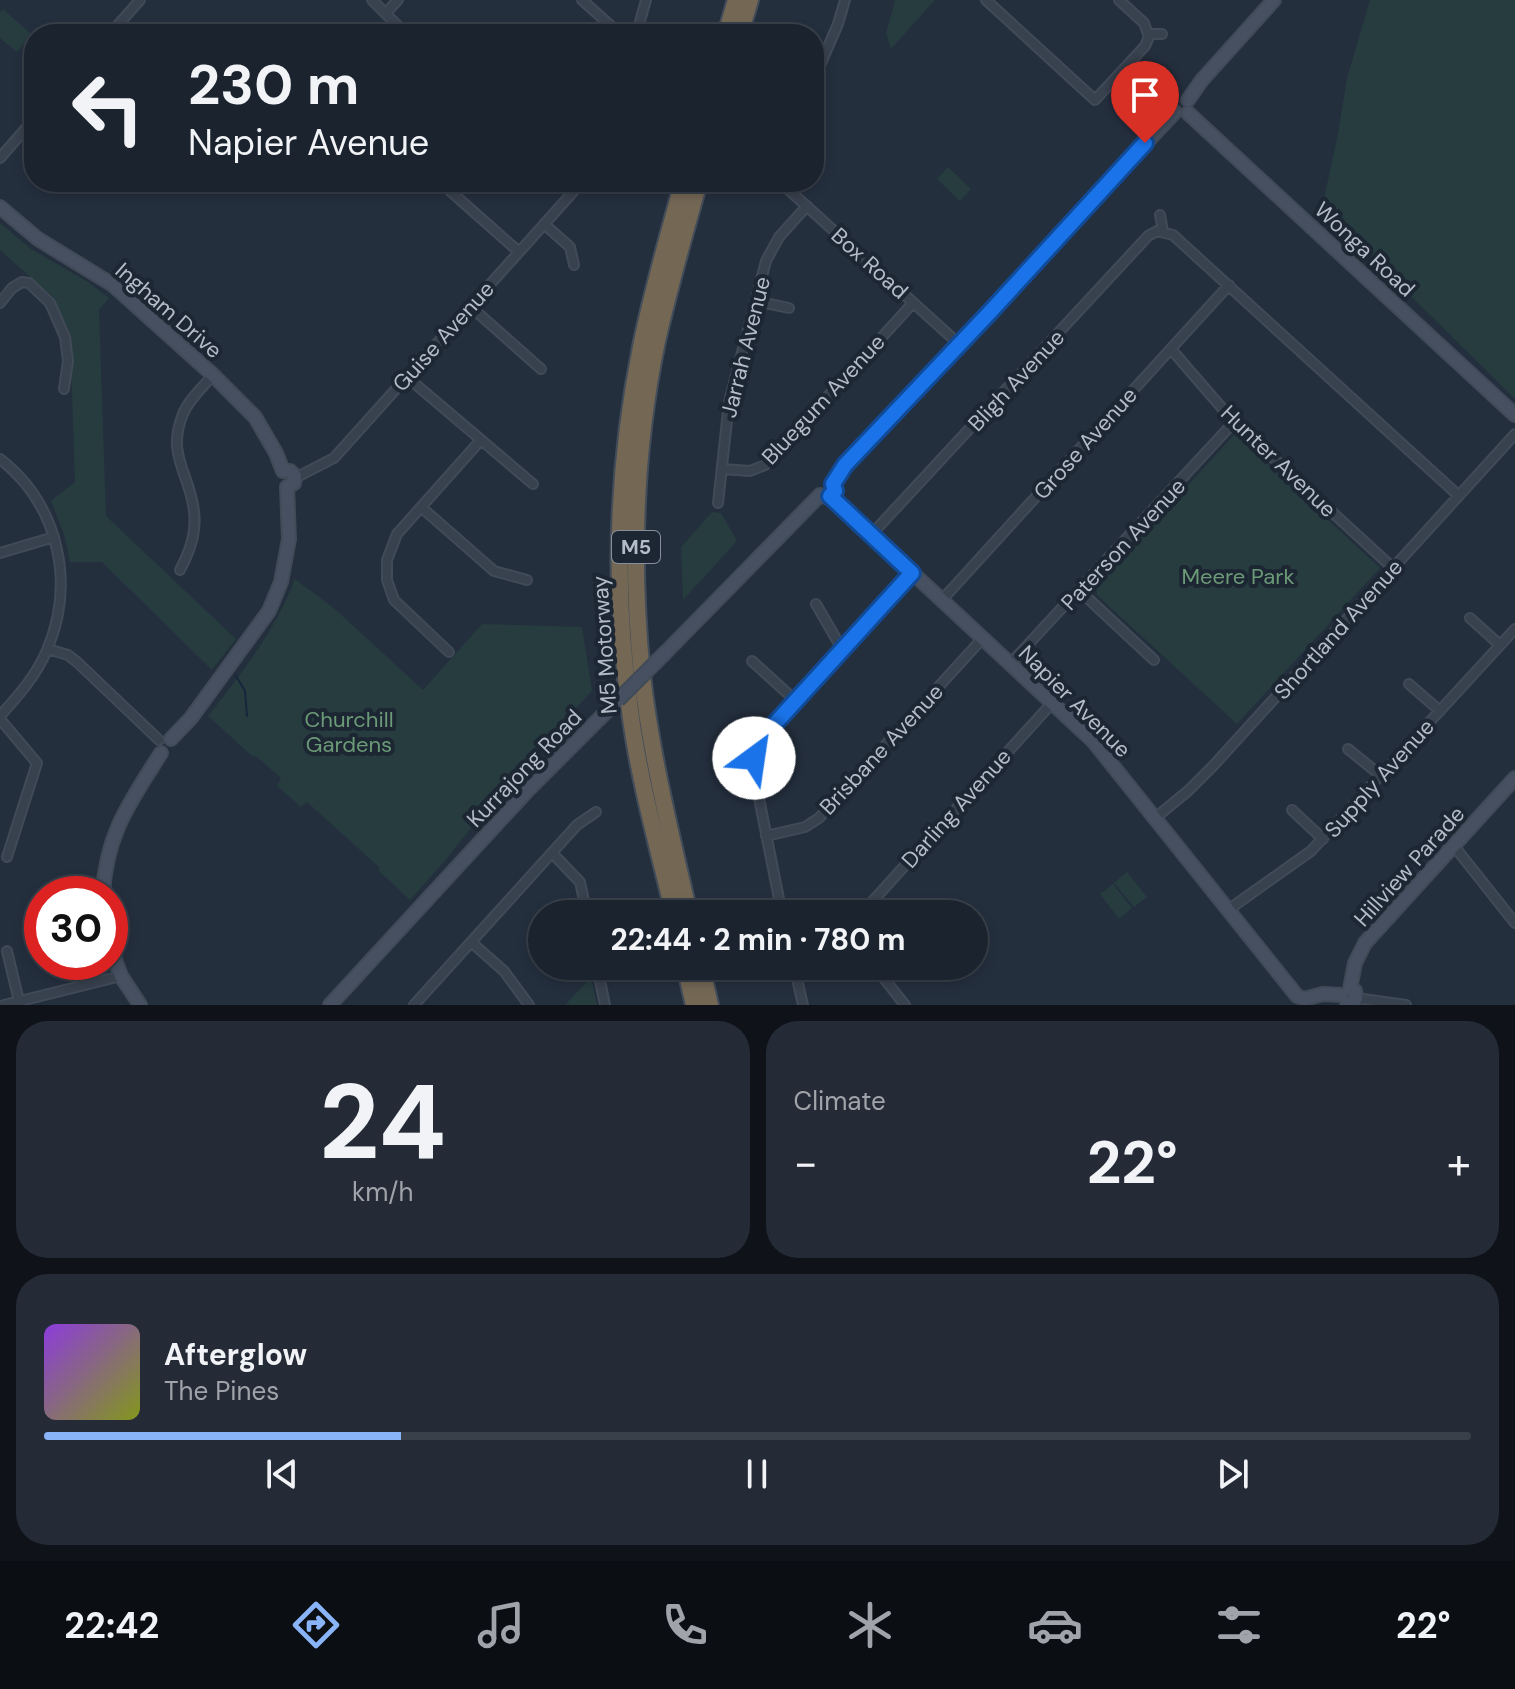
<!DOCTYPE html>
<meta charset="utf-8">
<style>
:root{--surface:#1b232e;--page:#242b36;--text:#f1f3f6;--muted:#a0a4aa;--line:#39404a;--accent:#8ab4f8}
body{margin:0;font-family:"DM Sans",sans-serif;background:var(--page);color:var(--text);height:100vh;display:flex;flex-direction:column;font-size:30px;white-space:nowrap}
*{box-sizing:border-box;margin:0}
p{font-size:26px;color:var(--muted)}
.icon{flex:none;width:44px;height:44px;fill:none;stroke:currentColor;stroke-width:2;stroke-linecap:round;stroke-linejoin:round}
.map{position:relative;height:1005px;overflow:hidden}
.sheet{display:flex;flex-direction:column;gap:16px;padding:16px;background:#0f1319;flex:1}
.sheet>*{flex:none}
.top-card{position:absolute;left:24px;top:24px;width:800px;height:168px;border-radius:32px;box-shadow:0 4px 12px #0003,0 0 0 2px var(--line);background:#1b232e;color:var(--text);overflow:hidden}
.speed{position:absolute;left:24px;top:876px;display:flex;gap:16px;font-size:40px;font-weight:700;text-align:center}
.speed>*{display:grid;place-content:center;width:104px;height:104px;border-radius:50%;background:var(--surface);box-shadow:0 4px 12px #0003,0 0 0 2px var(--line);line-height:1}
.speed .limit{border:12px solid #d22;background:#fff;color:#111}
.pin{position:absolute;display:grid;place-items:center;width:68px;height:68px;color:#fff;margin:-82px -34px;border-radius:50% 50% 50% 0;rotate:-45deg;box-shadow:0 0 8px #0007}
.pin .icon{rotate:45deg}
.me{position:absolute;width:88px;margin:-44px;rotate:31deg;stroke-linejoin:round;filter:drop-shadow(0 0 6px #0008)}
.turn{display:flex;align-items:center;gap:28px;height:168px;padding:0 32px;font-size:36px}
.turn .icon{width:104px;height:104px;stroke-width:2.5}
.turn b{display:block;font-size:56px;line-height:68px}
.big{font-size:60px;font-weight:700;line-height:1.1}
.sheet .tile{flex:1;display:flex;flex-direction:column;justify-content:center;gap:12px;min-width:0;padding:0 28px;border-radius:32px;background:var(--page)}
.sheet .dial{align-items:center;gap:0}
.dial b{font-size:104px;line-height:1}
.song{display:flex;align-items:center;gap:24px}
.cover{width:96px;height:96px;border-radius:12px;background:linear-gradient(135deg,hsl(270 70% 55%),hsl(70 70% 35%))}
.played{height:8px;border-radius:4px;background:linear-gradient(90deg,var(--accent) 25%,var(--line) 25%)}
.keys{display:flex;justify-content:space-around;direction:ltr}
.heat{display:flex;justify-content:space-between;align-items:center;font-size:44px;direction:ltr}
.sheet .tiles{flex:1;display:grid;gap:16px;grid-template-columns:1fr 1fr}
.tile:last-child{grid-column:span 2}
.trip{position:absolute;left:528px;top:900px;width:460px;height:80px;border-radius:40px;background:var(--surface);box-shadow:0 4px 12px #0003,0 0 0 2px var(--line);font-weight:700;line-height:80px;text-align:center}
.dock{display:flex;height:128px;justify-content:space-around;align-items:center;background:#0b0e12;color:var(--muted)}
.dock .icon{width:56px;height:56px}
.dock .current{color:var(--accent)}
.dock b{font-size:36px;color:var(--text)}
.map>svg:first-child{display:block}
.green{fill:#263c3f}
.lines{fill:none;stroke-linecap:round;stroke-linejoin:round}
.stream{stroke:#17263c;stroke-width:2}
.street-casing{stroke:#414a57;stroke-width:12}
.secondary-casing{stroke:#414a57;stroke-width:16}
.highway-casing{stroke:#434c59;stroke-width:20}
.street{stroke:#38414e;stroke-width:8}
.secondary{stroke:#465061;stroke-width:12}
.highway{stroke:#746855;stroke-width:16}
.secondary-bridge-casing{stroke:#414a57;stroke-width:16;stroke-linecap:butt}
.secondary-bridge{stroke:#465061;stroke-width:12}
.route-casing{stroke:#114b97;stroke-width:20}
.route{stroke:#1a73e8;stroke-width:14}
.labels{text-anchor:middle;stroke-width:8;stroke-linejoin:round;paint-order:stroke}
.shield{fill:#1d2633;stroke:#878f9c;stroke-width:2}
.shield-label{font-size:20px;font-weight:bold;fill:#b4bcc9}
.street-label{font-size:22px;fill:#b4bcc9;stroke:#1d2633}
.park-label{font-size:22px;fill:#6b9a76;stroke:#1d2633}
</style>
<div class="map">
<svg width="1515" height="1005" viewBox="0 0 1515 1005">
<rect width="100%" height="100%" fill="#242f3e"/>
<path class="green" d="M892 0H935L891 49 886 33 895 1Z
M1370 0H1515V399L1322 208 1338 134 1347 78Z
M3 9 32 35 17 52 0 38V12Z
M948 167 971 189 960 201 937 179Z
M0 223 31 249 88 282 109 298 99 310 106 516 236 639 212 670 102 562H70L64 534 51 501 75 482 70 332 53 297 0 250Z
M1235 434 1380 568 1237 724 1097 595 1096 585Z
M712 512 721 513 737 541 683 600 681 547Z
M295 579 335 609 423 690 482 624 582 627 592 691 515 773 442 864 410 900 379 871V867L307 802 301 807 277 786 281 778 257 757 251 755 208 716C242 673 275 631 295 579Z
M1127 872 1147 897 1134 907 1114 883Z
M1113 884 1132 908 1119 919 1100 894Z
M591 977 597 1005H565Z"/>
<g class="lines">
<path class="stream" d="M236 676 245 691 247 716"/>
<g class="street-casing">
<path id="street" d="M372 0 406 34
M582 0 620 34
M986 0 1095 100 1145 46 1149 37 1144 23 1119 0
M386 13 398 0
M110 34 140 0
M633 34 639 25 646 0
M1149 34H1162
M820 103 815 77 838 24 845 0
M0 158 34 119
M440 182 519 252
M780 182 960 345
M455 194 466 182
M1160 215 1163 231
M544 224 570 247 574 265
M756 301 789 308
M0 303 12 288 22 282 29 283 50 303 65 337 68 361 64 389
M470 306 541 369
M1171 349 1234 422 1393 568
M407 377 533 484
M0 459C58 504 76 582 47 650 36 676 18 696 0 716
M722 469 750 471 765 465 913 303
M295 478 334 458 582 182
M718 503 729 402 766 261 779 237 807 206
M421 507 494 571 527 580
M871 535 1148 236 1157 231 1173 235 1459 496
M0 553 54 537
M180 570C191 549 198 529 193 505 187 470 167 453 183 414 189 399 203 387 213 375
M1080 591 1154 660
M941 601 1229 285
M816 604 842 649
M1470 618 1500 645
M48 649 68 655 77 662 159 740
M449 652 394 600 387 580V560L397 534 480 441
M752 661 796 701
M1010 664 1234 422
M1409 684 1440 711
M0 719 37 763 7 857
M1348 749 1380 775
M1292 810 1323 839
M1155 818 1188 791 1213 766 1515 434
M766 836 805 827 819 818 982 639
M1454 846 1515 923
M552 853 580 882 587 914
M1228 910 1311 851 1515 629
M782 914 753 768 756 749 761 739 912 573
M861 914 1052 703
M471 942 504 971 529 1005
M7 951 19 1001
M597 966 605 1005
M794 966 803 1005
M874 966 905 1005
M1356 998 1406 1005
M4 1005 121 976
M414 1005 577 825 596 812"/>
</g>
<g class="secondary-casing">
<path id="secondary" d="M1188 100 1202 80 1274 0
M1188 113 1515 415
M0 207 38 239 113 285 213 375 255 417 276 453 283 471
M283 471H290L295 476 294 483 287 487
M820 495 826 497 833 494V484L845 465 1175 112
M830 496 1093 741 1297 996 1304 999 1323 994 1341 995
M666 652 820 495
M171 739 191 718 269 611 281 582 289 539 287 487
M103 894C106 834 130 802 161 753
M110 946 121 976 140 1005
M1350 989 1355 963 1365 943 1515 778
M1347 1004H1352L1356 998 1355 991 1350 989
M330 1005 528 790 618 700"/>
</g>
<g class="highway-casing">
<path id="highway" d="M726 34 736 0
M740 34 750 0
M674 914C658 847 639 780 630 711 613 590 617 467 641 347 652 291 668 237 683 182
M689 914C671 835 651 755 642 675 631 564 634 451 657 341 669 288 684 235 699 182
M685 966 694 1005
M701 966 710 1005"/>
</g>
<use href="#street" class="street"/>
<use href="#secondary" class="secondary"/>
<use href="#highway" class="highway"/>
<g class="secondary-bridge-casing">
<path id="secondary-bridge" d="M618 700 666 652"/>
</g>
<use href="#secondary-bridge" class="secondary-bridge"/>
</g>
<g class="lines">
<g class="route-casing">
<path id="route" d="M754 758 761 739 912 573 830 496 835 491 833 484 845 465 991 311 1145 143"/>
</g>
<use href="#route" class="route"/>
</g>
<g class="labels">
<rect class="shield" x="612" y="531" width="48" height="32" rx="6"/>
<g class="shield-label">
<text x="636" y="554">M5</text>
</g>
<g class="street-label">
<text transform="translate(1365 249) rotate(43)" y="8">Wonga Road</text>
<text transform="translate(870 263) rotate(42)" y="8">Box Road</text>
<text transform="translate(169 310) rotate(41)" y="8">Ingham Drive</text>
<text transform="translate(443 336) rotate(-48)" y="8">Guise Avenue</text>
<text transform="translate(745 347) rotate(-76)" y="8">Jarrah Avenue</text>
<text transform="translate(1016 380) rotate(-47)" y="8">Bligh Avenue</text>
<text transform="translate(823 399) rotate(-47)" y="8">Bluegum Avenue</text>
<text transform="translate(1085 443) rotate(-48)" y="8">Grose Avenue</text>
<text transform="translate(1279 461) rotate(44)" y="8">Hunter Avenue</text>
<text transform="translate(1123 544) rotate(-47)" y="8">Paterson Avenue</text>
<text transform="translate(1338 629) rotate(-48)" y="8">Shortland Avenue</text>
<text transform="translate(604 645) rotate(-94)" y="8">M5 Motorway</text>
<text transform="translate(1075 701) rotate(45)" y="8">Napier Avenue</text>
<text transform="translate(881 749) rotate(-47)" y="8">Brisbane Avenue</text>
<text transform="translate(524 768) rotate(-46)" y="8">Kurrajong Road</text>
<text transform="translate(1379 778) rotate(-48)" y="8">Supply Avenue</text>
<text transform="translate(956 808) rotate(-48)" y="8">Darling Avenue</text>
<text transform="translate(1409 866) rotate(-48)" y="8">Hillview Parade</text>
</g>
<g class="park-label">
<text x="1238" y="584">Meere Park</text>
<text x="349" y="727">Churchill<tspan x="349" dy="25">Gardens</tspan></text>
</g>
</g>
</svg>
<div class="speed"><div class="limit">30</div></div>
<div class="pin" style="left:1145px;top:143px;background:#d93025"><svg class="icon" aria-label="arrive" viewBox="0 0 24 24"><path d="M6 21V4h12l-3 4 3 4H6"/></svg></div>
<svg class="me" style="left:754px;top:758px" viewBox="-20 -20 40 40"><circle r="19" fill="#fff"/><path d="M0-13L10 11 0 6-10 11z" fill="#1a73e8"/></svg>
<div class="trip">22:44 · 2 min · 780 m</div>
<div class="top-card">
<div class="turn"><svg class="icon" aria-label="left" viewBox="0 0 24 24"><path d="M17 20v-9H6M10 6l-5 5 5 5"/></svg><div><b>230 m</b>Napier Avenue</div></div>
</div>
</div>
<section class="sheet">
<div class="tiles">
<div class="tile dial"><b>24</b><p>km/h</p></div>
<div class="tile"><p>Climate</p>
<div class="heat"><a>−</a><b class="big">22°</b><a>+</a></div>
</div>
<div class="tile">
<div class="song"><i class="cover"></i><div><b>Afterglow</b><p>The Pines</p></div></div>
<div class="played"></div>
<div class="keys"><svg class="icon" aria-label="previous" viewBox="0 0 24 24"><path d="M18 5L8 12l10 7zM5 5v14"/></svg><svg class="icon" aria-label="pause" viewBox="0 0 24 24"><path d="M8 5v14M16 5v14"/></svg><svg class="icon" aria-label="next" viewBox="0 0 24 24"><path d="M6 5l10 7-10 7zM19 5v14"/></svg></div>
</div>
</div>
</section>
<nav class="dock">
<b>22:42</b>
<svg class="icon current" aria-label="directions" viewBox="0 0 24 24"><path d="M12 3l9 9-9 9-9-9zM9 14v-3h6M13 9l2 2-2 2"/></svg>
<svg class="icon" aria-label="music" viewBox="0 0 24 24"><path d="M9 18V5l10-2v13"/><circle cx="6" cy="18" r="3"/><circle cx="16" cy="16" r="3"/></svg>
<svg class="icon" aria-label="phone" viewBox="0 0 24 24"><path d="M5 4h4l2 5-3 2q2 4 5 5l2-3 5 2v4C11 20 4 13 5 4z"/></svg>
<svg class="icon" aria-label="climate" viewBox="0 0 24 24"><path d="M12 3v18M4 7l16 10M4 17L20 7"/></svg>
<svg class="icon" aria-label="car" viewBox="0 0 24 24"><path d="M5 17H2v-5l4-1 3-4h7l3 4 3 1v5h-3M9 17h6M6 11h13"/><circle cx="7" cy="17" r="2"/><circle cx="17" cy="17" r="2"/></svg>
<svg class="icon" aria-label="filters" viewBox="0 0 24 24"><path d="M4 7h16M4 17h16"/><circle cx="9" cy="7" r="2"/><circle cx="15" cy="17" r="2"/></svg>
<b>22°</b>
</nav>
